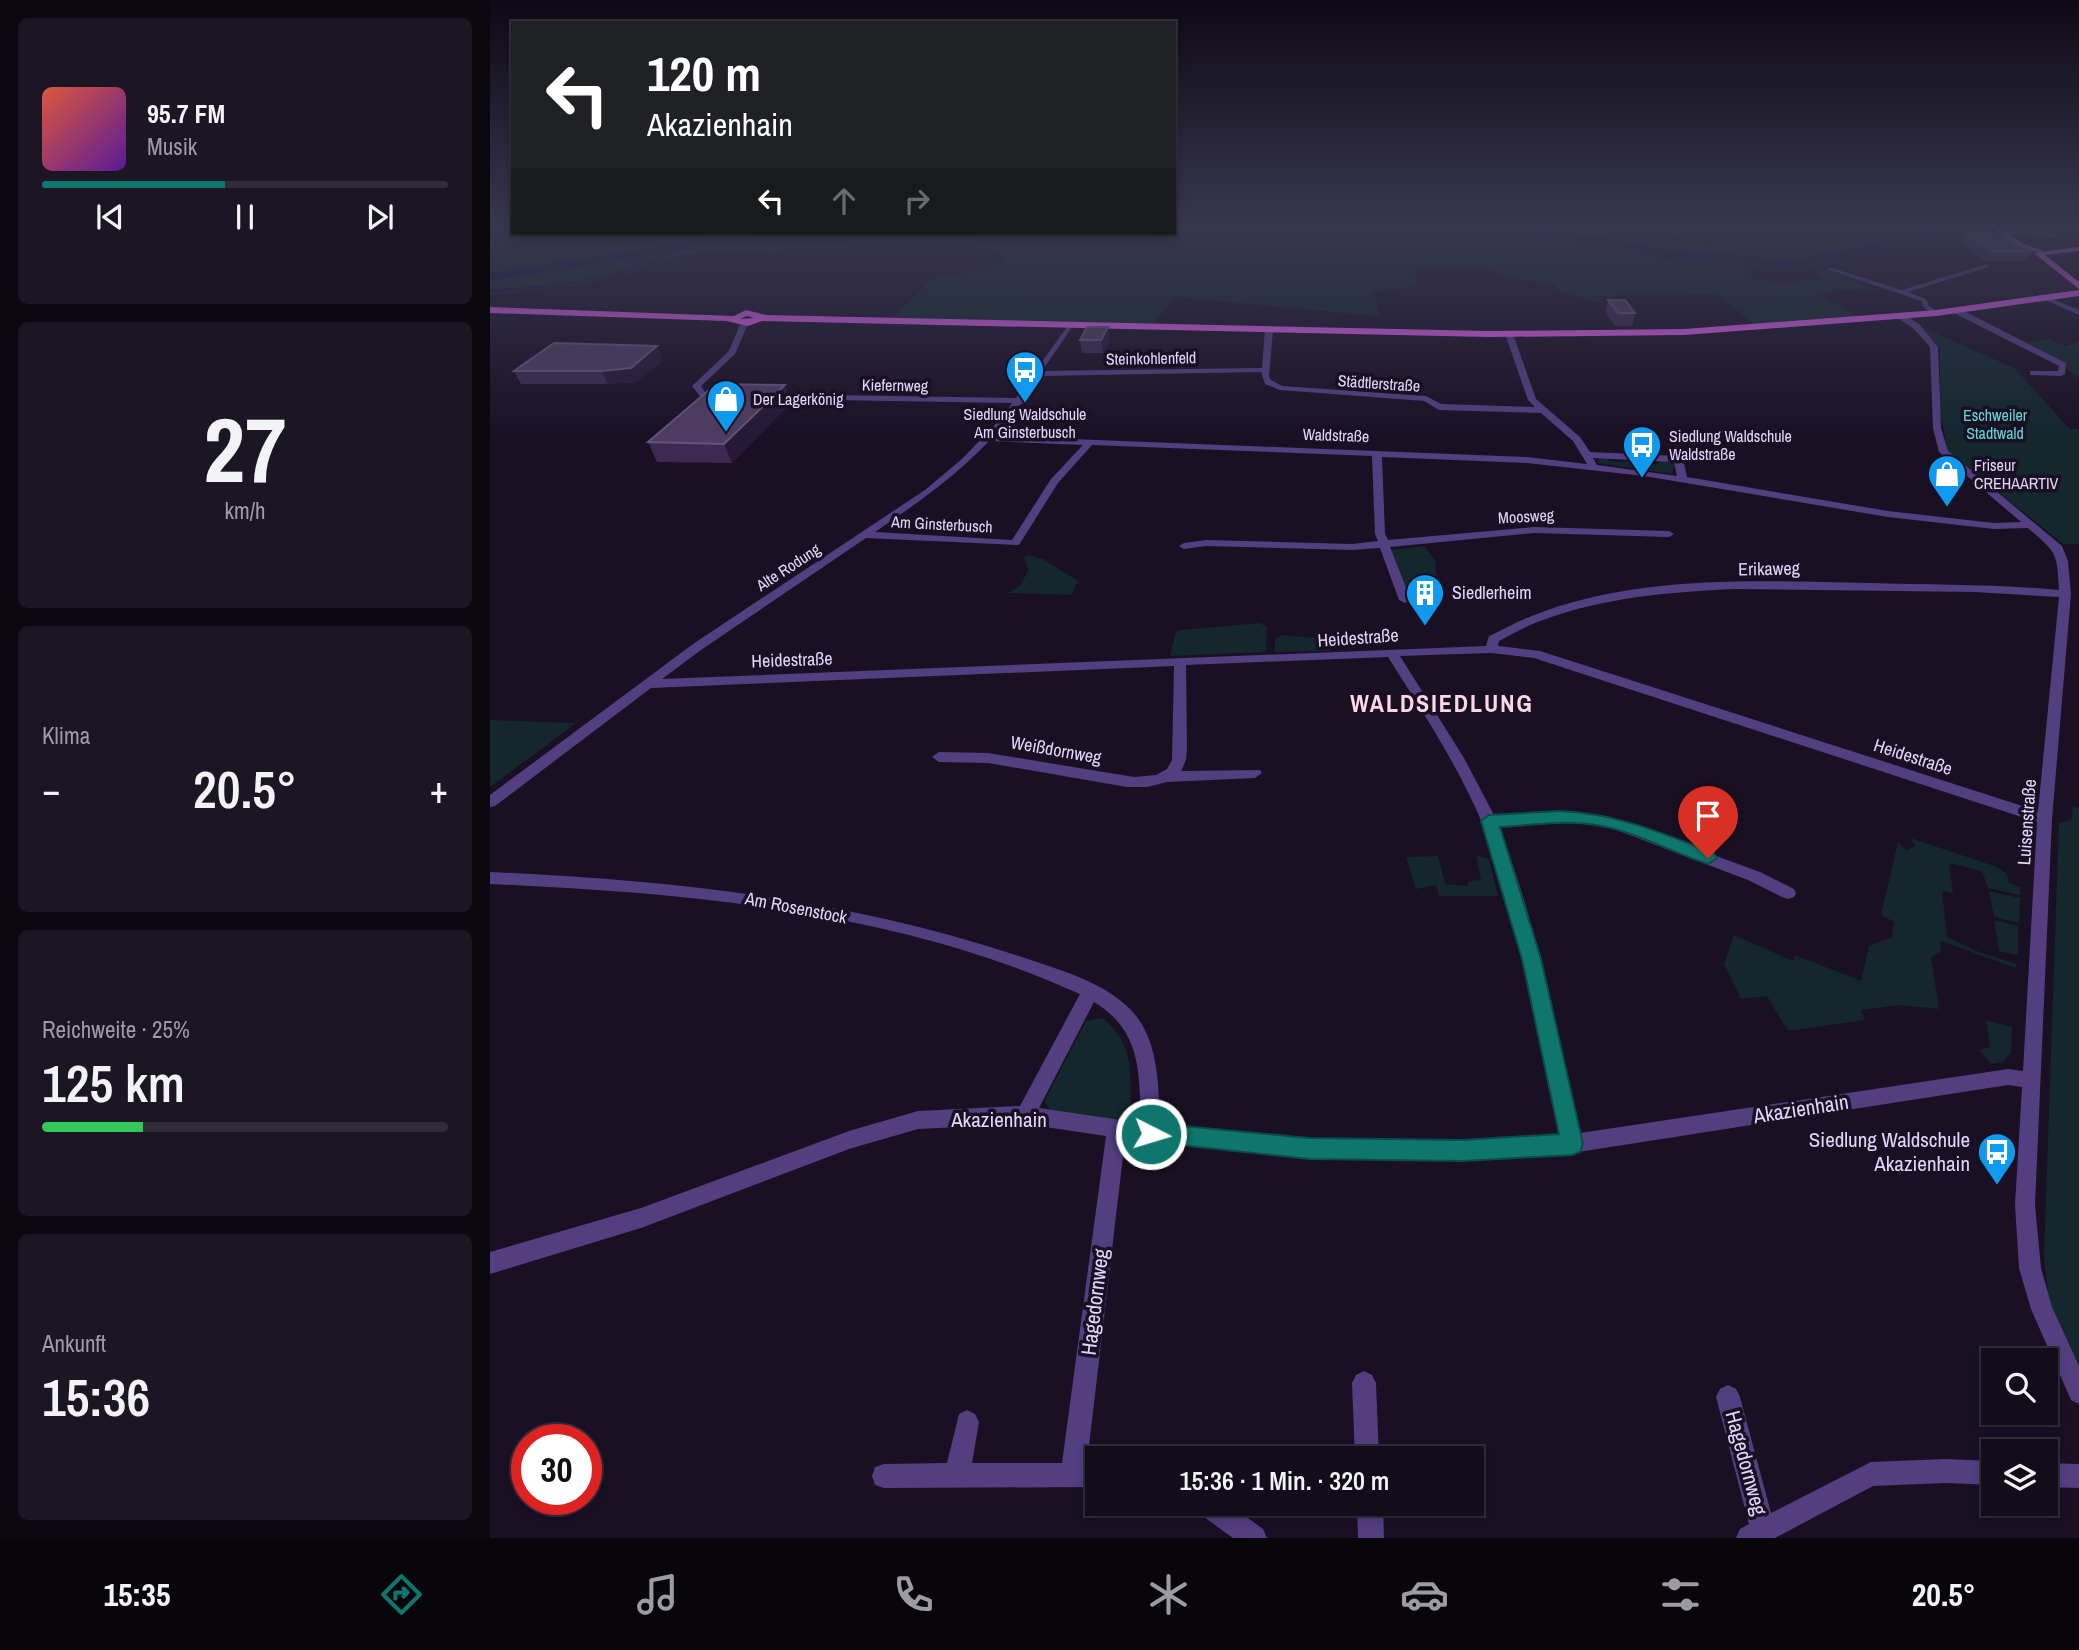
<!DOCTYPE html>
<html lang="de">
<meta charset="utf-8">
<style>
:root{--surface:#130c1b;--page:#1c1524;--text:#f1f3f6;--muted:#9d9ba3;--line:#322c3a;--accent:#0f766e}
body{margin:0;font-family:"Archivo Narrow",sans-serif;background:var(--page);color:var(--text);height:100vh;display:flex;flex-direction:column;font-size:26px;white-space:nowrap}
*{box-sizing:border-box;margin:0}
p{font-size:23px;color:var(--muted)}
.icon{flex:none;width:38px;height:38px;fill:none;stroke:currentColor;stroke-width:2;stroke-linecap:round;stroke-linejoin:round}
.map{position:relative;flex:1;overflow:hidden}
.details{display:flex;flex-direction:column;gap:18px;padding:18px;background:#0a070f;width:490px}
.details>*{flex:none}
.hud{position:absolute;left:21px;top:21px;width:665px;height:214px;border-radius:0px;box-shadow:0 4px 10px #0003,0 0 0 2px var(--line);background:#202124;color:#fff;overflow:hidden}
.fabs{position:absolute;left:1491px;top:1348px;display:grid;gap:14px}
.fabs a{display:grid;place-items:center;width:77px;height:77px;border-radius:0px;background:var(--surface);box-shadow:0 4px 10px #0003,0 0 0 2px var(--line);font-size:35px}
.speed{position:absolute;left:21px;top:1424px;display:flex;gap:14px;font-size:35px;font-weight:700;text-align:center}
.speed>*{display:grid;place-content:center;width:91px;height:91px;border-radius:50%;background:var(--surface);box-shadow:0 4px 10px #0003,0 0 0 2px var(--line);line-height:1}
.speed .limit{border:10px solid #d22;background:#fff;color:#111}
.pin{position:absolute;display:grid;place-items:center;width:60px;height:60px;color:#fff;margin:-72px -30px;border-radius:50% 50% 50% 0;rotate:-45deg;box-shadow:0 0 7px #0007}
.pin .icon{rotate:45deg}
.me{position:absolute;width:77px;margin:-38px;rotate:95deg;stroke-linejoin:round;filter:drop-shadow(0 0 5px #0008)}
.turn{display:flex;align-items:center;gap:24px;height:147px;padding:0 21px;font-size:32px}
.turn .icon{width:91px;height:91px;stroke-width:2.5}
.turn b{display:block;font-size:49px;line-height:60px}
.lanes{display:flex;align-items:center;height:66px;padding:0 21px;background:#0003;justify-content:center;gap:35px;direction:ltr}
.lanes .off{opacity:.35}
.big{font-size:52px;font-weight:600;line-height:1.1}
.details .card{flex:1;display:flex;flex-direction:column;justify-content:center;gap:10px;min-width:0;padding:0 24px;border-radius:10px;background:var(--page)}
.details .dial{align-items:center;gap:0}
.dial b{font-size:91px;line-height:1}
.song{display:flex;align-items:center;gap:21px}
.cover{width:84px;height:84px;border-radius:10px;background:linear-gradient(135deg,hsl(10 70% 55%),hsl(270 70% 35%))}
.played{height:7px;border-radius:4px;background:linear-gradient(90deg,var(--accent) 45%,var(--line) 45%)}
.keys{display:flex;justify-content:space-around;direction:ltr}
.heat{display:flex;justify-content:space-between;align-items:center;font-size:38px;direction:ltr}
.charge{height:10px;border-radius:5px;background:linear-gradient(90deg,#34c759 25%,var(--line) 0)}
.trip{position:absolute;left:595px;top:1446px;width:399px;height:70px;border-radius:0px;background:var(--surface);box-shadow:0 4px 10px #0003,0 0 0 2px var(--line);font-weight:600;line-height:70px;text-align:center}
.tabs{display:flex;height:112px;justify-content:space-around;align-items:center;background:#08050b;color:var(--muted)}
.tabs .icon{width:49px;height:49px}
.tabs .current{color:var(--accent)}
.tabs b{font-size:32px;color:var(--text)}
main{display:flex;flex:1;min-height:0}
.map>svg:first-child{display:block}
.green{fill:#13272d}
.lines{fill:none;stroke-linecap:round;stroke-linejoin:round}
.stream{stroke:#0d113f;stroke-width:2.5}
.river{fill:#0d113f;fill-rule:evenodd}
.minor{fill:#533e80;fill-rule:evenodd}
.secondary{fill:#9a72f6;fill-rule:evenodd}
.primary{fill:#e763f5;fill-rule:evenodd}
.wall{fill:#3c2a50}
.shaded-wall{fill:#261837}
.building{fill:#4e3c62;stroke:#65547a;stroke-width:2}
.route{fill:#0f766e;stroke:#0a4d48;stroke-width:2}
.labels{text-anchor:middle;stroke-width:7;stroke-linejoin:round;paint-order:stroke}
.far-street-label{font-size:16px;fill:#e4d5fc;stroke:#191024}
.far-poi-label{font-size:16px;fill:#e4d5fc;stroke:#191024;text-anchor:start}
.far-park-label{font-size:16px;fill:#65d5d8;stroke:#191024}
.street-label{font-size:18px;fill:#e4d5fc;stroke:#191024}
.poi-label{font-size:18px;fill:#e4d5fc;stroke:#191024;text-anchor:start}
.near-street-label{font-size:21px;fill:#e4d5fc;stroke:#191024}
.near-poi-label{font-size:21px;fill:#e4d5fc;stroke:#191024;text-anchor:end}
.district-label{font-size:24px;font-weight:bold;letter-spacing:2px;fill:#fdd7e4;stroke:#191024}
</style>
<main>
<section class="details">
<div class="card">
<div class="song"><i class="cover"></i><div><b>95.7 FM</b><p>Musik</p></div></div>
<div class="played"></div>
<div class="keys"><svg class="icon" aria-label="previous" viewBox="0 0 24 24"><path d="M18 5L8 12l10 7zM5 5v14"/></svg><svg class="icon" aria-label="pause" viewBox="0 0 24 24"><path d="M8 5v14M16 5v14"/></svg><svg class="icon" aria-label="next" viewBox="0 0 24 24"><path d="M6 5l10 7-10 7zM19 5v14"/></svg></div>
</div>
<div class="card dial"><b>27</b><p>km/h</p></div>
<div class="card"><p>Klima</p>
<div class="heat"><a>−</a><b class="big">20.5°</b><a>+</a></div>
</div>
<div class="card"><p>Reichweite · 25%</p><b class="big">125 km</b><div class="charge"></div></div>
<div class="card"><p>Ankunft</p><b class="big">15:36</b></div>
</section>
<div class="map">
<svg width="1589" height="1538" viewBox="0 0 1589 1538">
<rect width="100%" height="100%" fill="#191024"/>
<path class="green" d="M0 225H23V233H684V225H1089L1194 241 1306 250 1195 239 1106 225H1175L1222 232 1349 233 1400 238 1418 230 1407 225 1499 226 1452 227 1402 246 1324 266 1247 265 1114 247 1187 261 1254 268C1269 292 1309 281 1334 279L1326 272 1339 270 1387 291 1352 290 1325 294 1368 316 1264 324 1227 294 1110 296 1112 303 1071 292 1063 283 1019 278 999 268 926 266 925 286 883 292 890 316 683 297 664 324 401 319 443 278 492 271 517 260 508 250 465 243 406 242 401 246 305 247 286 252 214 251 175 259 146 271 88 285 0 295Z
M1509 225H1589V231L1524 232Z
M1429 326 1524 368 1580 429H1589V544H1573L1458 452 1450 412V348Z
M1558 339 1575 346 1589 342V377L1535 343Z
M1110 457 1121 458 1118 461 1167 464 1170 460 1185 464 1182 474 1107 463Z
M934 546 945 560 948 602H922L901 550Z
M538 555 553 559 588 581 581 595 518 593 530 586 538 571 534 557Z
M770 623 777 627 776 652 680 656 686 632 690 630Z
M792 635 836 639 840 651 785 652V639Z
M0 720 86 723 0 787Z
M1583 806 1589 808V1368L1559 1304 1554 1255 1569 823 1582 820Z
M1420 838 1507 867 1517 874 1519 883 1530 887V895L1498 888 1492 871 1459 863 1463 893 1452 891 1457 937 1489 952 1526 964V968L1451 941 1450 952 1441 957 1449 1009 1409 1005 1371 1010 1375 1020 1298 1031 1277 996 1251 999 1234 964 1244 935 1303 961 1305 955 1371 981 1379 946 1402 937 1404 922 1391 915 1408 842 1416 850 1426 846Z
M986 855 999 859 1008 896H949L946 885 926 889 916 857 948 856 955 884 978 886V881L991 880Z
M1499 891 1530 898 1529 923 1504 917Z
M1504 920 1528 926V955L1509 951Z
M613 1018C645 1046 640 1072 641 1112L624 1124 567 1117 554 1102 596 1021Z
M1496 1020 1522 1027 1521 1052 1513 1062 1501 1064 1489 1050 1500 1047Z"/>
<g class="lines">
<path class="stream" d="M0 291C68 287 132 281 192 246"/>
<path class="river" d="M1011 225H1038L1180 250 1305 259 1372 247 1444 225H1467L1380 254 1305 267 1180 258 1018 229Z
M254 233H285L278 237 0 281V273Z
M452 233 596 237 671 233C642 258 500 240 459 237Z"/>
<path class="minor" d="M1514 231 1566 233 1569 235 1566 237 1512 234Z
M1497 264 1499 267 1418 292 1436 299 1439 306 1450 313 1446 315 1434 308 1431 301 1337 269 1342 268 1412 290Z
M1549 295H1553L1589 310V315L1549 297Z
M1464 309H1470L1576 363 1575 374 1571 376 1540 375V371H1568L1569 366 1464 313Z
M1407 314H1413L1429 324 1448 347 1451 428 1458 451 1572 546 1578 561 1581 594 1562 819 1545 1205 1551 1268 1562 1307 1589 1366V1404L1581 1400 1541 1309 1529 1268 1525 1205 1532 1087 1518 1085 1082 1153 972 1160 819 1157 635 1139 597 1463H607V1487L394 1488 385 1485 382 1476 385 1467 394 1464 457 1463 469 1414 477 1410 485 1414 489 1422 482 1463H572L616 1136 535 1124 428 1129 359 1149 151 1228 0 1274V1252L151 1208 359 1131 428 1111 530 1106 590 994C407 911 199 893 0 884V872C181 880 359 899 532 957 569 970 613 981 641 1010 670 1041 668 1086 670 1126L819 1139 972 1142 1070 1135C1049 1031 1033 924 993 825 968 765 932 711 898 657L696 665 697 748 696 760 691 771 770 770 772 773 765 778 677 782 657 787H637L498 763 449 762 442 757 449 752 498 753 644 777 666 775 677 769 682 760 684 666 161 688 5 806 0 807V795L203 644 435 490 472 459 515 414 522 403 280 399 276 396 277 394 526 398 579 324 583 326 552 371 772 368 775 330 779 328 783 330 779 376 781 380 792 386 936 396 951 404 1045 407 1038 400 1015 334 1019 332 1023 334 1046 399 1090 437 1100 452 1188 456 1193 459 1197 477 1398 511 1504 523 1531 522 1449 452 1443 428 1440 347 1423 328 1407 318ZM771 372 775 384 790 390 934 401 949 410 1051 413 1083 441 1097 464 1037 457 504 436 531 404 534 403V399L549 376ZM499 441 593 445 561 479 522 540 385 532C426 504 465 477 499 441ZM602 445 882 456 885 534 888 541 862 544 716 540 694 543 689 546 694 549 716 546 862 550 890 548 909 600 915 603 921 600 900 547 1044 533 1179 537 1184 534 1179 531 1044 527 898 540 895 534 892 457 1037 463 1154 476 1398 517 1504 529 1538 528C1567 553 1567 552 1569 590 1506 584 1442 585 1378 583 1267 581 1147 574 1042 616 1027 621 1013 630 999 636L996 646 172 679 211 650 376 538 529 545 568 483ZM1103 458 1184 462 1187 476 1107 465ZM1245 589 1485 592 1569 597 1548 811 1050 651 1008 646 1009 641C1023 634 1038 625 1053 620 1115 597 1180 592 1245 589ZM1001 653 1044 658 1547 822 1533 1071 1518 1069 1090 1133C1067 1029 1048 925 1008 826L1069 822 1116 826 1258 880 1292 897 1298 899 1304 897 1306 893 1304 889 1270 872 1117 816 1069 812 1004 815 974 758 910 656ZM604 1002C652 1031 649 1073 651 1123L549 1108Z
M251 322 258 324 245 354 211 386 215 392H232L236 395 232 398 210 396 202 386 239 351Z
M874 1371 882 1375 886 1383 889 1458H865L862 1383 866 1375Z
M1238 1385 1246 1389 1250 1397 1281 1513 1381 1462 1456 1459 1503 1461V1485L1456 1483 1383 1486 1285 1538H1246L1250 1529 1259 1524 1226 1397 1230 1389Z
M1556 1463 1589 1464V1488L1556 1487Z
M704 1503H737L773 1529 777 1538H743L707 1512Z
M867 1503H893L894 1538H868Z"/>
<path class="secondary" d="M1498 225H1504L1535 245 1554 251 1551 253 1531 247Z"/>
<path class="primary" d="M1589 247V251L1555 255 1589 282V289L1544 253Z
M1589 290V296L1446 316 1194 335 999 337 272 321 258 326 236 321 0 313V307L244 316 256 310 276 315 999 331 1194 329 1446 310ZM257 316 264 318 250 319Z"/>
</g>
<path class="wall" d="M1474 231 1542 251 1537 261 1495 262 1470 241Z
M1118 300 1145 313 1142 326H1125L1115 312Z
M590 340H620L613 353H592Z
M173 360 147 382 118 384H31L24 371Z
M295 385 301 403 242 463 167 462 158 442Z"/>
<path class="shaded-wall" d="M618 327 620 340 613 353 611 340Z
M167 346 173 360 147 382 118 384 112 371Z
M295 385 301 403 242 463 234 444Z"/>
<path class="building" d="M1474 231 1501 232 1542 251H1500Z
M1118 300H1135L1145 313H1128Z
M597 327H618L611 340H590Z
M64 343 167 346 141 368 112 371H24Z
M226 384 295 385 234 444 158 442Z"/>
<linearGradient id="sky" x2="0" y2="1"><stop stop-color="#0e0914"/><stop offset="0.51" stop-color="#383750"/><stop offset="1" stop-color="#383750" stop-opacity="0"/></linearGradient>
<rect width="1589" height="440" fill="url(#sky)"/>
<path class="route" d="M1069 811C1125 813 1172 833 1224 853L1227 858 1218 864C1180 852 1145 831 1106 825 1075 820 1041 825 1010 827L1051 959 1093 1144 1090 1152 1082 1155 972 1161 819 1159 653 1141 650 1134 653 1126 661 1123 819 1138 972 1140 1069 1134 1032 959 991 821 999 815Z"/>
<defs>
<g id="bus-pin" transform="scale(2.0125)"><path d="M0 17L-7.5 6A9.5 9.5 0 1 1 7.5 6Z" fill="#0f9aef" stroke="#191024"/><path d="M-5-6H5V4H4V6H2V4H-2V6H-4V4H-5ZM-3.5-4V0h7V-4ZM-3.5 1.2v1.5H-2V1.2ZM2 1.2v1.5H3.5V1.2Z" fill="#fff"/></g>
<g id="shop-pin" transform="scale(2.0125)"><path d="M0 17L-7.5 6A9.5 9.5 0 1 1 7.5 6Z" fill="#0f9aef" stroke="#191024"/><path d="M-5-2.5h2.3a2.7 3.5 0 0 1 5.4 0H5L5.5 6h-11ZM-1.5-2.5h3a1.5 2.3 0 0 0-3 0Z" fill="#fff"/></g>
<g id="building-pin" transform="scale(2.0125)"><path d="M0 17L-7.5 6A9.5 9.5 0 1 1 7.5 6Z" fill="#0f9aef" stroke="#191024"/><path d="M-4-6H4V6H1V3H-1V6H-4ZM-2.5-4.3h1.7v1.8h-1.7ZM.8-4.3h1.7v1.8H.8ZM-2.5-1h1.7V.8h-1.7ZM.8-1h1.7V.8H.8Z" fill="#fff"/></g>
</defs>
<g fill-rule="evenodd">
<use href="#bus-pin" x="535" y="370"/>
<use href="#shop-pin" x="236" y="399"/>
<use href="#bus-pin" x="1152" y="445"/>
<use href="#shop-pin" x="1457" y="474"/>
<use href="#building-pin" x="935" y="593"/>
<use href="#bus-pin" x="1507" y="1152"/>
</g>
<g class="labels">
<g class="far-street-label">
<text transform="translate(661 358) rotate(-1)" y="6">Steinkohlenfeld</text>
<text transform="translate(889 383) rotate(4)" y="6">Städtlerstraße</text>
<text transform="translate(405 385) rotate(1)" y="6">Kiefernweg</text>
<text transform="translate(846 435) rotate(2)" y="6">Waldstraße</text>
<text transform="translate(1036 516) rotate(-3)" y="6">Moosweg</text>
<text transform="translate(452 524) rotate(3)" y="6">Am Ginsterbusch</text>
<text transform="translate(298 567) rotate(-33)" y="6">Alte Rodung</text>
</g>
<g class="far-poi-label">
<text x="263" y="405">Der Lagerkönig</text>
<text x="535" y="420" text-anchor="middle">Siedlung Waldschule<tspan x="535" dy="18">Am Ginsterbusch</tspan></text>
<text x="1179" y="442">Siedlung Waldschule<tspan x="1179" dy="18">Waldstraße</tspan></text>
<text x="1484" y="471">Friseur<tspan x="1484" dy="18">CREHAARTIV</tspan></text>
</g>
<g class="far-park-label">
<text x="1505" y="421">Eschweiler<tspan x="1505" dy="18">Stadtwald</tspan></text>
</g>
<g class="street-label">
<text transform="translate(1279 569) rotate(-1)" y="6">Erikaweg</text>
<text transform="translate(868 638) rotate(-4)" y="6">Heidestraße</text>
<text transform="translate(302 660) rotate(-2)" y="6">Heidestraße</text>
<text transform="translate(566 750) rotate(10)" y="6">Weißdornweg</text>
<text transform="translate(1423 757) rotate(18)" y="6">Heidestraße</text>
<text transform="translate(1537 822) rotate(-86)" y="6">Luisenstraße</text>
<text transform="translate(306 908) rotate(11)" y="6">Am Rosenstock</text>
</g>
<g class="poi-label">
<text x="962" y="599">Siedlerheim</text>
</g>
<g class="near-street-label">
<text transform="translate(1311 1109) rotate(-9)" y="7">Akazienhain</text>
<text x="509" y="1127">Akazienhain</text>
<text transform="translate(605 1302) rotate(-83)" y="7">Hagedornweg</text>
<text transform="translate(1256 1463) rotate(75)" y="7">Hagedornweg</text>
</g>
<g class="near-poi-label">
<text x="1480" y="1147">Siedlung Waldschule<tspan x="1480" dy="24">Akazienhain</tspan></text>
</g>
<g class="district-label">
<text x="952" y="712">WALDSIEDLUNG</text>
</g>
</g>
</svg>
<div class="fabs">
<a><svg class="icon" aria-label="search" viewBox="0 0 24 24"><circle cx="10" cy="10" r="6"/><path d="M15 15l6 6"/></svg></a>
<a><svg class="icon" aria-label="layers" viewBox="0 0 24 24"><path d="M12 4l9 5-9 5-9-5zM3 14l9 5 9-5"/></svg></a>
</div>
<div class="speed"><div class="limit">30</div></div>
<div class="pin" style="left:1218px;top:858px;background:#d93025"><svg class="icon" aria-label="arrive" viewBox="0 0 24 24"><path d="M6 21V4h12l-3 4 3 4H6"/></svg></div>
<svg class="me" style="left:661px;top:1134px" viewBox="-20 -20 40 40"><circle r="17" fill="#0f766e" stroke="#fff" stroke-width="3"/><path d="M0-11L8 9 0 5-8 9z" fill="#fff"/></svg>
<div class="trip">15:36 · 1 Min. · 320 m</div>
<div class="hud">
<div class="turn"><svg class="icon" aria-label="left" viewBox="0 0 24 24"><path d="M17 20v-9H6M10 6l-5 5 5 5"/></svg><div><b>120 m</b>Akazienhain</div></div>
<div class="lanes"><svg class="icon" aria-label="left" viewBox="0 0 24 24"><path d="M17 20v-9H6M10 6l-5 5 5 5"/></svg><svg class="icon off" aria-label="ahead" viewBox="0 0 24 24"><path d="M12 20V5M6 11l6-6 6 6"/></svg><svg class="icon off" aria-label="right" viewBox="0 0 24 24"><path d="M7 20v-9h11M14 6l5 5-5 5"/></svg></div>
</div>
</div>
</main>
<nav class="tabs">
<b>15:35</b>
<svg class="icon current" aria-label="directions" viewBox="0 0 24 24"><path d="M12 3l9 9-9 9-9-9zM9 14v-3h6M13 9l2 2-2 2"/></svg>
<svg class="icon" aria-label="music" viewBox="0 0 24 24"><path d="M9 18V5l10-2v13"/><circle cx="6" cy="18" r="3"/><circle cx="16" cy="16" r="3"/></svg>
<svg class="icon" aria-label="phone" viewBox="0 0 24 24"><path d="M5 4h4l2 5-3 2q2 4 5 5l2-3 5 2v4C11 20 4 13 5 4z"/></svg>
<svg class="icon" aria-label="climate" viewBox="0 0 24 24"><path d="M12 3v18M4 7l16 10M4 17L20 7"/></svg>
<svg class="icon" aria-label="car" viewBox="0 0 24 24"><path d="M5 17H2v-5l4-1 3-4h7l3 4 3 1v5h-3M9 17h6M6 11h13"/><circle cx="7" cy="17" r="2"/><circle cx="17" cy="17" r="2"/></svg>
<svg class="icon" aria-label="filters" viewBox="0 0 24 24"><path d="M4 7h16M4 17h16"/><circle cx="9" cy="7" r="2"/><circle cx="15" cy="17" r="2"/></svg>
<b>20.5°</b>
</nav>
